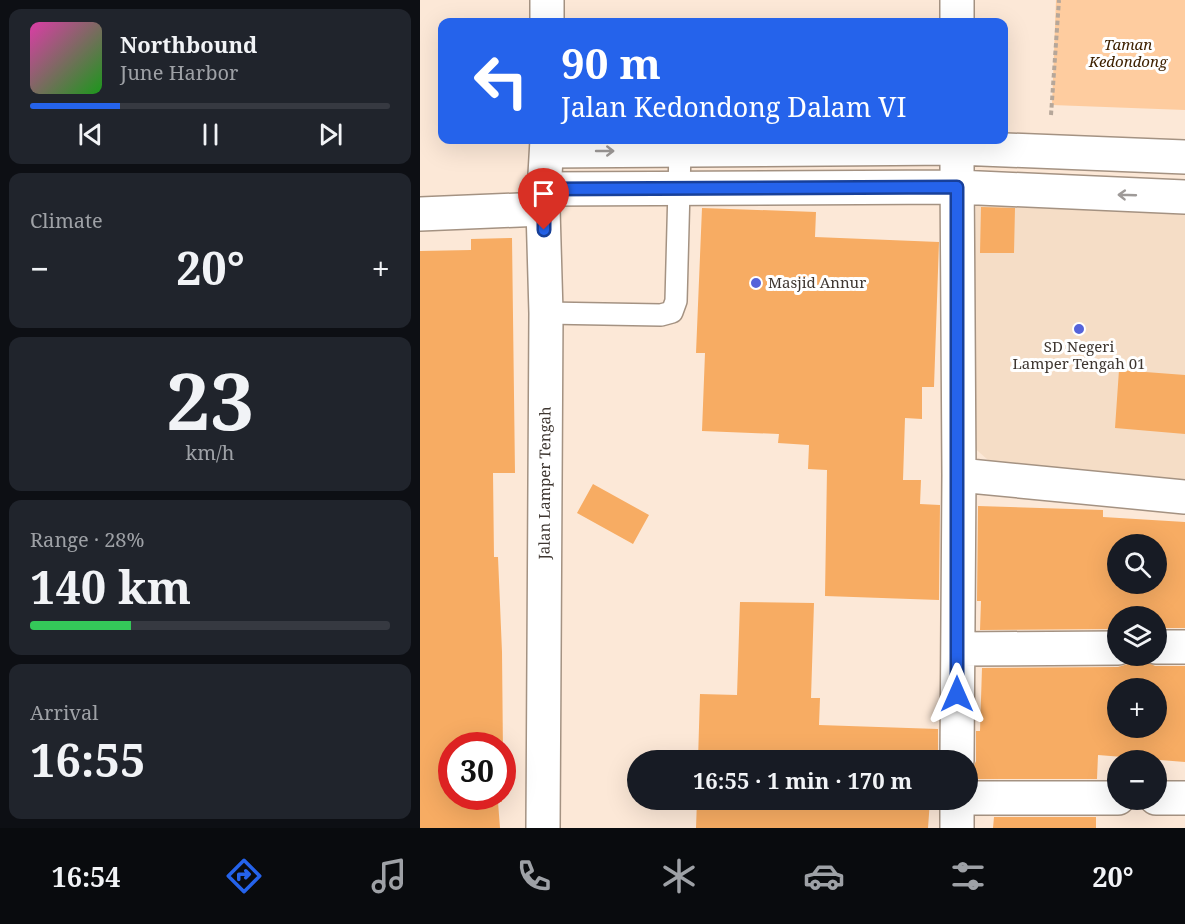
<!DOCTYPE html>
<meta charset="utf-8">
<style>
:root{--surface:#171b24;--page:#20242c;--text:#f1f3f6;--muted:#9ea1a6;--line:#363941;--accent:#2563eb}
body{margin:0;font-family:"Noto Serif",serif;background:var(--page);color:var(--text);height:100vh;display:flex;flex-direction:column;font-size:22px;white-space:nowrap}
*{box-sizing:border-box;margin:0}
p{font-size:20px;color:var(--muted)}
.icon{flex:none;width:33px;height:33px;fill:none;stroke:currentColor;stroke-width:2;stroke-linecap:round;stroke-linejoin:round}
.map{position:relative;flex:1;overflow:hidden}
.details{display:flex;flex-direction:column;gap:9px;padding:9px;background:#0d0f14;width:420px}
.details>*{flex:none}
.hud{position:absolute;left:18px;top:18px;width:570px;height:126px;border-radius:12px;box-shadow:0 6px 24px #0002;background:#2563eb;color:#fff;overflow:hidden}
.tools{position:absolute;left:687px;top:534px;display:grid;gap:12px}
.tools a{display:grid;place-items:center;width:60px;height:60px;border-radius:50%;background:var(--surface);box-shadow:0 6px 24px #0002;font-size:30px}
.speed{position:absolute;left:18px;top:732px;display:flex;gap:12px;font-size:30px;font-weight:700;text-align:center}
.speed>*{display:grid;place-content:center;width:78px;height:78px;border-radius:50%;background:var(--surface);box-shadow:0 6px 24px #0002;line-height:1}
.speed .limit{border:9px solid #d22;background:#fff;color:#111}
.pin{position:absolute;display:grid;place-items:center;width:51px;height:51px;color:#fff;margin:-62px -26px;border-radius:50% 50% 50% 0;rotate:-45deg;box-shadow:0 0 6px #0007}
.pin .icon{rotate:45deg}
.me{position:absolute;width:66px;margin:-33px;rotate:0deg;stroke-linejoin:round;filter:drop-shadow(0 0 4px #0008)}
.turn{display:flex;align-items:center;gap:21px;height:126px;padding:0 24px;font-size:27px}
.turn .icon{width:78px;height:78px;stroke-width:2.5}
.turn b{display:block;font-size:42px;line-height:51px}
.big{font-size:45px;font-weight:700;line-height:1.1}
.details .tile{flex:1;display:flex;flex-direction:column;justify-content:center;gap:9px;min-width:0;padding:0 21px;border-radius:12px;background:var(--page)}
.details .dial{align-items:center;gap:0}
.dial b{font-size:78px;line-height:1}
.song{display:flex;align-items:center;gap:18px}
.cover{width:72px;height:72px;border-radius:9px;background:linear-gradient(135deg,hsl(320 70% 55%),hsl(120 70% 35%))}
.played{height:6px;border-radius:3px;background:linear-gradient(90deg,var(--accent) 25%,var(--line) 25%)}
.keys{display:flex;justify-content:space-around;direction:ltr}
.heat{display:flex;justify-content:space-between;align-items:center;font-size:33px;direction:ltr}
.charge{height:9px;border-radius:4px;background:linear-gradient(90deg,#34c759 28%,var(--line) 0)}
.trip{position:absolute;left:207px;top:750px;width:351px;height:60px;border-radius:30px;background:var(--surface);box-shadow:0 6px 24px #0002;font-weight:700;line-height:60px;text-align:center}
.menu{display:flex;height:96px;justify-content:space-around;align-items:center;background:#090b0e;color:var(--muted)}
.menu .icon{width:42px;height:42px}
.menu .selected{color:var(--accent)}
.menu b{font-size:27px;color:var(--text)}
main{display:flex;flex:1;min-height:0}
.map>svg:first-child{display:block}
.built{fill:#f5ddc6}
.green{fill:#fecc9f}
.building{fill:#f7ac63;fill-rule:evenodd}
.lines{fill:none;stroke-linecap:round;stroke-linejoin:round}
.lane-casing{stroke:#a49282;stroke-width:24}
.street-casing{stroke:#a49282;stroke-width:36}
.secondary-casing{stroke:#a49282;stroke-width:36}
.path{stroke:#b6a79a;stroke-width:4;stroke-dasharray:4.5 3;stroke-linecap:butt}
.lane{stroke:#fff;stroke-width:21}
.street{stroke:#fff;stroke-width:33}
.secondary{stroke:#fff;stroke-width:33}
.oneway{stroke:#9e9a98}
.route-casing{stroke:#184099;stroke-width:15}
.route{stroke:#2563eb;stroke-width:10}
.poi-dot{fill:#5563da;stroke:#fff;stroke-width:2}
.labels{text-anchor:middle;stroke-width:6;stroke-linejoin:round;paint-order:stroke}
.park-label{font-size:15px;font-style:italic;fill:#3e2101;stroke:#fff}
.poi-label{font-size:15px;fill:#3e3630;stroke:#fff;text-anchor:start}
.street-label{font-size:15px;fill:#3e3630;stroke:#fff}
</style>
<main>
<section class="details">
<div class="tile">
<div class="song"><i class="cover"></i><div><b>Northbound</b><p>June Harbor</p></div></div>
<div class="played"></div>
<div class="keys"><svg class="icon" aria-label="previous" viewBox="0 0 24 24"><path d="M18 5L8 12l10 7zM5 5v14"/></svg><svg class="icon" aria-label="pause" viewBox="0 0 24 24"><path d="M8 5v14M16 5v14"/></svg><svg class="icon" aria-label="next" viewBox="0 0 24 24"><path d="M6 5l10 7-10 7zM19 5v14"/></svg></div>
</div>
<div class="tile"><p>Climate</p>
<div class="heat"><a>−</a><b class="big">20°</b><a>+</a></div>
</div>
<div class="tile dial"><b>23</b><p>km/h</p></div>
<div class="tile"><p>Range · 28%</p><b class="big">140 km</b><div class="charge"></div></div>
<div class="tile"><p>Arrival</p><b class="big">16:55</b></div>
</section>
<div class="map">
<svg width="765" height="828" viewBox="0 0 765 828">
<rect width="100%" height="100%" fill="#fce8d7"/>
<path class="built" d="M556 200 765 213V486L576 467 551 445Z"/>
<path class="green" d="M636 0H765V110L632 105Z"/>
<path class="building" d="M561 207 595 208 594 253H560Z
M282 208 396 212 395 237 519 242 514 387H502V419L485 418 483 480H501L500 504 520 505 519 600 405 596 407 470 388 469 389 445 358 443 359 434 282 431 285 353H276Z
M92 238 95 473H73L74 557H78L82 652 83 754 82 746H32V796H82V802H78L80 828H0V251L51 250V239Z
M699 370 765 375V434L695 428Z
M173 484 229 515 213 544 157 513Z
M558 506 683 510V517L765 522V628H736V616H698V629L560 630 561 601H557ZM698 544H736V584H698Z
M320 602 394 603 391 698H400L399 725 518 729V760H278L280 694 317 695Z
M715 656 735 666H765V762L678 755 677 779H548L556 761V731H560L562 668 698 667 708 664ZM698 688H736V728H698Z
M277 800H510L508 828H276Z
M574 817H676V828H573Z"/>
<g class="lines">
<g class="lane-casing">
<path id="lane" d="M126 313 241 315 252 312 256 301 260 151"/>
</g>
<g class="street-casing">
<path id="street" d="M537 22V0
M127 151 537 148 765 157
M537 165 539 475 537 760
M125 189 537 187 765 197
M0 214 123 209
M539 475 765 497
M736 647H765
M538 649 698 648
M548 798H698
M736 798H765
M537 800V828"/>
</g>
<g class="secondary-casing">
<g id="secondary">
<path d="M127 22V0"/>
<path id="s1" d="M123 828 126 313 123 209 127 140"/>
</g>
</g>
<path class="path" d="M631 115 639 0"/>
<use href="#lane" class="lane"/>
<use href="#street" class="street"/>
<use href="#secondary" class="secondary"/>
</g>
<defs><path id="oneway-shaft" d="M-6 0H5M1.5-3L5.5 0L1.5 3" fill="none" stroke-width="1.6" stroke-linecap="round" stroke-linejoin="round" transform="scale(1.5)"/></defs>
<g class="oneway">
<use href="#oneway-shaft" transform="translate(185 151)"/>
<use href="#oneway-shaft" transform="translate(707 195) rotate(-178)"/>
</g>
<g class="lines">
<g class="route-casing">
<path id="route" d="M124 230V189L537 187V694"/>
</g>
<use href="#route" class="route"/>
</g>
<g class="poi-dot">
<circle cx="336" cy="283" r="6"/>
<circle cx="659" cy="329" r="6"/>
</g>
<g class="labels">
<g class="park-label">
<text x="708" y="50">Taman<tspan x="708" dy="17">Kedondong</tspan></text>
</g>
<g class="poi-label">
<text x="348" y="288">Masjid Annur</text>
<text x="659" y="352" text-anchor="middle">SD Negeri<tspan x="659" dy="17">Lamper Tengah 01</tspan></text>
</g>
<g class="street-label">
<text dy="5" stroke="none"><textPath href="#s1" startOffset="345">Jalan Lamper Tengah</textPath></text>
</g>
</g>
</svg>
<div class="tools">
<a><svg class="icon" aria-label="search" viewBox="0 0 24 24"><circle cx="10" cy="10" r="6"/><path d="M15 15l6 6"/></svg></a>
<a><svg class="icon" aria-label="layers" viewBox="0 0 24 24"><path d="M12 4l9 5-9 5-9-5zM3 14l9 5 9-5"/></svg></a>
<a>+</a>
<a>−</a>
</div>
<div class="speed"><div class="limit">30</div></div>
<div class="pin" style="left:124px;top:230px;background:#d93025"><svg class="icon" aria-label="arrive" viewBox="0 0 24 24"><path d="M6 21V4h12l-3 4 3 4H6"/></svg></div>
<svg class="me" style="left:537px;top:694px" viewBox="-20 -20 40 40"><path d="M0-17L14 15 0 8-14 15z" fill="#2563eb" stroke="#fff" stroke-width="4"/></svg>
<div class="trip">16:55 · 1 min · 170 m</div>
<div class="hud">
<div class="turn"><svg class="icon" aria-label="left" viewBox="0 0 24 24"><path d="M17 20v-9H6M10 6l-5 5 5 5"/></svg><div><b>90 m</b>Jalan Kedondong Dalam VI</div></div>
</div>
</div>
</main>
<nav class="menu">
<b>16:54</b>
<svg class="icon selected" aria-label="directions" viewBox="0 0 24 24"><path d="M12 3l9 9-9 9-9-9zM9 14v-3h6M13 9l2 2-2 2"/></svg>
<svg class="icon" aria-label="music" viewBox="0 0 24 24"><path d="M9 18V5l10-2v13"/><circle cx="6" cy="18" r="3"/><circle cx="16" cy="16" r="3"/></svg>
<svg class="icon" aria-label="phone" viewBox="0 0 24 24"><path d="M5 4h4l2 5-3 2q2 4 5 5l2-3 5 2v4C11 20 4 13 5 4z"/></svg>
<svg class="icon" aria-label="climate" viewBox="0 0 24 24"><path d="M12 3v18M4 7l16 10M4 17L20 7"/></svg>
<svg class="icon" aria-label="car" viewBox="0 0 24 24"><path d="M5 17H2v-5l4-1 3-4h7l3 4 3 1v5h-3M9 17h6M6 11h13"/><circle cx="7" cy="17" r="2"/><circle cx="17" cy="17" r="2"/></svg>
<svg class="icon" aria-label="filters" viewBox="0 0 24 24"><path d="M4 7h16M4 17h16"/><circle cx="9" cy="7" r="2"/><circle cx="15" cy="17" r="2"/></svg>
<b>20°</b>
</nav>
